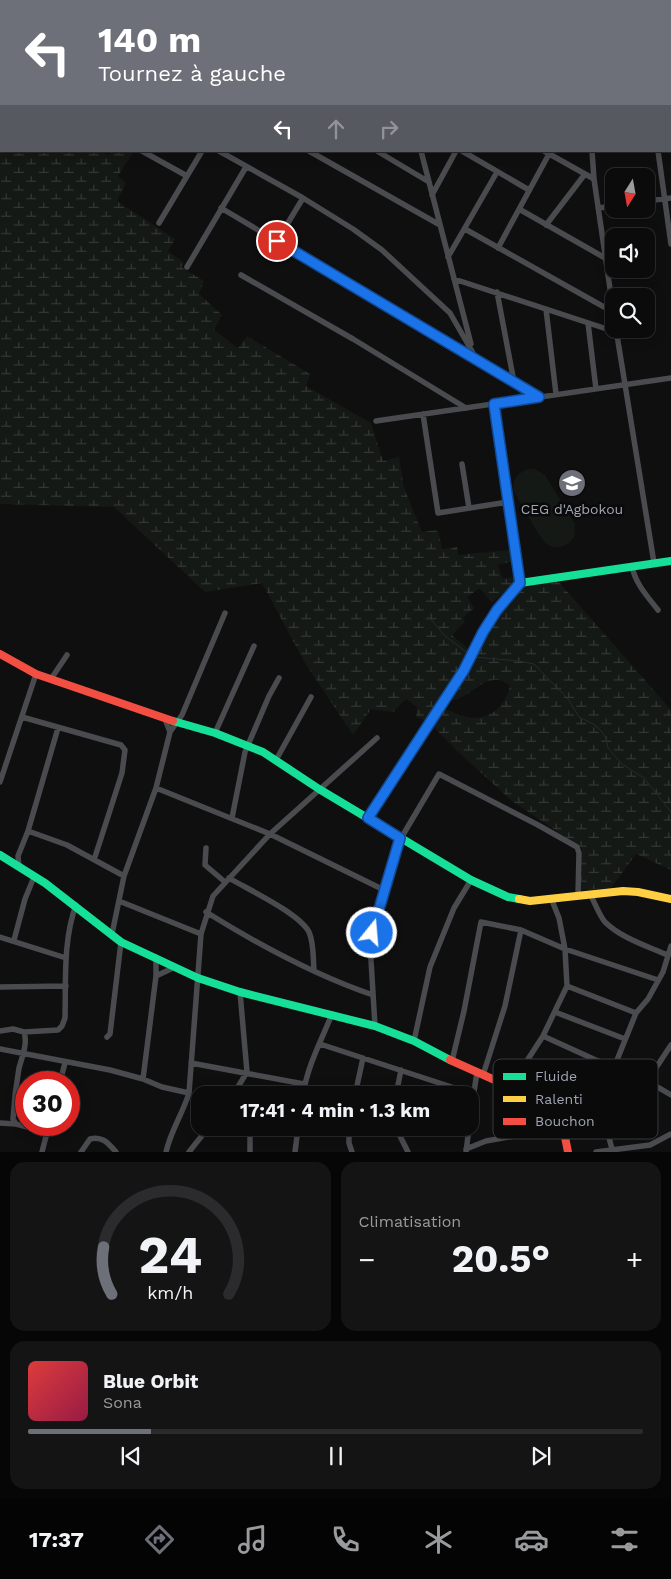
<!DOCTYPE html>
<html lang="fr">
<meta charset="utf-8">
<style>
:root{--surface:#0b0b0c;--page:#141415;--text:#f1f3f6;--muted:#9a9b9d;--line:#2b2b2d;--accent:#6d7079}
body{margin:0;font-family:"Work Sans",sans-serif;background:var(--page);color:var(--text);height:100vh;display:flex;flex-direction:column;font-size:19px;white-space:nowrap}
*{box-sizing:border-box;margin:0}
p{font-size:16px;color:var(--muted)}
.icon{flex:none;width:28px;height:28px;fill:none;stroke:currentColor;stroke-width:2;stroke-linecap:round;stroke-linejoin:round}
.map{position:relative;height:1152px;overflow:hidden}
.drawer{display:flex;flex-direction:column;gap:10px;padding:10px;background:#060607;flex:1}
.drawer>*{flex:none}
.banner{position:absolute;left:0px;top:0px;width:671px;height:152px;box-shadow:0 2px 12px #0003,0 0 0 1px var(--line);background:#6d7079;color:#fff;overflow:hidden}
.needle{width:32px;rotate:191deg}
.tools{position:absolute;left:605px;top:168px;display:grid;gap:10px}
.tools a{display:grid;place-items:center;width:50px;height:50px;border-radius:10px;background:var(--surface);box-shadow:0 2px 12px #0003,0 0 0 1px var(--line);font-size:25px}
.speed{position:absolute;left:15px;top:1071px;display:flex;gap:10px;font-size:25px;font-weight:700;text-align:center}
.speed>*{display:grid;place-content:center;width:65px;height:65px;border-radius:50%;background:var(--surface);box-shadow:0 2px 12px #0003,0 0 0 1px var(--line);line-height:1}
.speed .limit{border:8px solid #d22;background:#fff;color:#111}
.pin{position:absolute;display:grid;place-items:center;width:42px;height:42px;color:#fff;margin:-21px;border:2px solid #fff;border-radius:50%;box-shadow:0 1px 5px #0007}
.me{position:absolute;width:55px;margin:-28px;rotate:17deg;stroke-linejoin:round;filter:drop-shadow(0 0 4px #0008)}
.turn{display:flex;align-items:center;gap:18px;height:105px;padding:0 15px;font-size:22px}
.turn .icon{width:65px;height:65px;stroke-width:2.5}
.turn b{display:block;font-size:35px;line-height:42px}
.lanes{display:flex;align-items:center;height:48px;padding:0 15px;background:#0003;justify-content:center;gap:25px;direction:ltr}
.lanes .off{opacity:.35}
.big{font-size:38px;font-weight:700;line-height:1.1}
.drawer .card{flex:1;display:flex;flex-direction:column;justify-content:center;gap:8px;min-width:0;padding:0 18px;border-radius:15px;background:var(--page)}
.drawer .dial{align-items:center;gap:0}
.dial svg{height:130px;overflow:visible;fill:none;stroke:var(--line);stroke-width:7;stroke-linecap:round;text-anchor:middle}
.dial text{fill:var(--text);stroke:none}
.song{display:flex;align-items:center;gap:15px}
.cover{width:60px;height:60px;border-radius:8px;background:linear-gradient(135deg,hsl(0 70% 55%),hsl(340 70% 35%))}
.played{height:5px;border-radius:2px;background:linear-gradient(90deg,var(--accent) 20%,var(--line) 20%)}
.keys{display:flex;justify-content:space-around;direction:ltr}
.heat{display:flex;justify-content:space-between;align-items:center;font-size:28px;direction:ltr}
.drawer .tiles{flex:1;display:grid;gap:10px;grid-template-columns:1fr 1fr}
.card:last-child{grid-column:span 2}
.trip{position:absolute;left:191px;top:1086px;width:288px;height:50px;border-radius:15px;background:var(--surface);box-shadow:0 2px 12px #0003,0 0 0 1px var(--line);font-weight:700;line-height:50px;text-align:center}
.menu{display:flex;height:80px;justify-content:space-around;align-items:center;background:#040405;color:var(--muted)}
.menu .icon{width:35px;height:35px}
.menu .selected{color:var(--accent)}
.menu b{font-size:22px;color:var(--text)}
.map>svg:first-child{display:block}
.wetland{fill:url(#wetland-marsh)}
.pitch{fill:#141915}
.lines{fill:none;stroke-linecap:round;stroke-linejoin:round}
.stream{stroke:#242b31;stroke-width:1}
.street{stroke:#4a4b4f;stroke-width:5.5}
.fast{stroke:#16e098;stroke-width:8}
.slow{stroke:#ffcf43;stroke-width:8}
.jam{stroke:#f24e42;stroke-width:8}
.route-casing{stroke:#114b97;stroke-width:12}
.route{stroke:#1a73e8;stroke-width:9}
.labels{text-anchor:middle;stroke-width:5;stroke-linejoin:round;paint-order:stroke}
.poi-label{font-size:14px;fill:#a0a5b1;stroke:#0a0a0b}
.key{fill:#0a0a0b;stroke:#37383d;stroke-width:1}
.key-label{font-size:14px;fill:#a0a5b1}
</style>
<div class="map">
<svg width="671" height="1152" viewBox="0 0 671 1152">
<defs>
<pattern id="wetland-marsh" width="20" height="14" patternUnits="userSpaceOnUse" patternTransform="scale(1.25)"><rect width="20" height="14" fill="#141915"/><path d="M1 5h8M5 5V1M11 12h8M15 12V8" fill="none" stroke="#333735"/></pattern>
</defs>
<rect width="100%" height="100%" fill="#0f0f10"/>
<path class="wetland" d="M0 0 14 1H1V151H102L108 155 111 151H134L118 176 126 183 117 201 175 239 168 251 184 263 181 267 204 281 199 294 222 315 214 330 238 348 247 336 310 374 306 386 371 423 383 461 399 457 404 488 422 532 438 530 442 549 457 547 458 555 510 550 513 561 498 565 503 579 514 577 516 580 492 603 480 588 467 597 474 608 463 618 465 622 452 635 468 649 454 677 425 720 416 717 417 707 406 699 393 712 371 709 353 735 305 663 262 583 205 592 114 507 0 504Z
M558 581 671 710V870L636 854 611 888 581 890 582 848 512 801 456 750 431 724 441 708C449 710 456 714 463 716 487 723 505 708 510 686 486 665 469 705 446 700L473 662 494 623 515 595 525 586Z"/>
<path class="pitch" d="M529 469H535L545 475 575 524 574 537C568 546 558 551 547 544 539 538 520 501 513 490 513 479 518 472 529 469Z"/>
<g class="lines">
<path class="stream" d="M429 617 445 636 469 654
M474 657 519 661 534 664 568 699 579 717 595 725 602 732 606 738 608 748 622 764 644 778 671 812"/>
<path class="street" d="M45 0 47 1
M132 0 135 1
M198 0 200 1
M276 0 279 1
M436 0 438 1
M510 0 512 1
M592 0 594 1
M92 1 93 0
M140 1 141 0
M249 1V0
M290 1 291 0
M449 1 450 0
M493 1V0
M632 1 633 0
M670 79 671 75
M142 151 187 176
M219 151 303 198 353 229 382 250 450 313 473 353
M309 151 440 225
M377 151 429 182
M421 151 471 344
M462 151 529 190
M544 151 594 179
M592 151 594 179 614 316
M658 151 671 244
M432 195 456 151
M646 201 671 198
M221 208 539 397
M598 208 614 206
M519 209 605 258
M159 223 202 151
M546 225 585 174
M465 229 613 312
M277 241 303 198
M498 248 549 154
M448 257 497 172
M187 267 246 167
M241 275 353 339 466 408
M454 279 616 332
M497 292 514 382
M546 309 556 394
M588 323 596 389
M616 329 654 563
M494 403 520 583
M423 414 438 513 508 502
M376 421 671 378
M462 464 469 508
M632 566C635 583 647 596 658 610
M51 679 67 655
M22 717 121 745 125 750 122 773 94 860
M58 728 28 831 67 845 124 876
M170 732 182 715 225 613
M215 733 254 646
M276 760 311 697
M0 782 36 674
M156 788 270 834 384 890
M232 818 245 752 269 696 279 678
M206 848 205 865 225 882
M19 867 18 856 28 831
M229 878C249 890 299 913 309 932 314 943 313 959 314 970
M590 894C595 903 599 915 605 922 621 938 647 946 667 955
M119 901 201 934
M206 912C259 945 314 975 373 995
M112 934 124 876 156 788 170 732 165 719
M0 937 66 958
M14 940 25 899 34 877
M156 976 175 967
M567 986 636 1013
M0 987 66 986
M555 1012 625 1039
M375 1026 371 960 372 933 397 845 439 774 538 825 577 847 579 853 578 895
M0 1031 13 1029 24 1032 58 1030 62 1026 65 1018C66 980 63 940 76 905
M24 1032C28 1043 22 1057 19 1068 16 1085 14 1102 13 1119L16 1124 47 1132
M543 1036 598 1061 615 1065 637 1075 671 1095
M107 1037 110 1034 121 942
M414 1041 430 967 454 908 471 880
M320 1044 473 1094
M0 1049 110 1070 143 1079 162 1087 189 1093
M452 1061 464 1011 481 922 521 930 565 949 658 980
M191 1063 304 1084
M615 1065 636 1013 648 999 663 972 671 946
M483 1075 505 1006 521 930
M143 1079 156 976V957
M648 1080 671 1045
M60 1082 65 1063
M510 1087 543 1036 567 986 565 949 559 918 551 898
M233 1095 247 1072 240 992
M303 1095C307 1067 321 1041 332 1014
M355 1095 363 1058
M396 1095 401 1070
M470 1119 477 1072
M0 1123 16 1124
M349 1128V1143L352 1152
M396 1128 408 1152
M564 1129 581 1089 598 1061
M466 1149 486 1141 531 1133 553 1116
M612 1149 604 1119 622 1069
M42 1152 49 1125
M81 1152 90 1139C103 1136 108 1143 116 1152
M166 1152C171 1130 183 1113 189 1093L201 934 213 896 270 834 377 738
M189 1152 208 1128
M250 1152V1128
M295 1152 298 1128
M466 1152 469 1128
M596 1152 650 1145 671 1134"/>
<path class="fast" d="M173 721 215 733 263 752 319 789 471 880 508 897 519 899
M368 818 463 670 483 632 497 610 520 583 671 561
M0 855 45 883 121 942 198 978 240 992 375 1026 414 1041 450 1060"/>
<path class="slow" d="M519 899 530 901 623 891 638 892 671 899"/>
<path class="jam" d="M0 654 36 674 173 721
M450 1060 497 1081 553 1116 564 1132 568 1152"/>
</g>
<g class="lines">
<g class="route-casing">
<path id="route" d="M277 241 539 397 494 404 520 583 497 610 483 632 464 670 368 818 400 838 372 933"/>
</g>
<use href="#route" class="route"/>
</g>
<defs>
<g id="university-disc" transform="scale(1.4375)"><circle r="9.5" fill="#6d7079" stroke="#0a0a0b"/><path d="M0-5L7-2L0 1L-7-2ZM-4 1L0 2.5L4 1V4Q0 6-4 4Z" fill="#fff"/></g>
</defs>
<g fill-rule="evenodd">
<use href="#university-disc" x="572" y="483"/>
</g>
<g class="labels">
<g class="poi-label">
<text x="572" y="514">CEG d'Agbokou</text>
</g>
</g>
<rect x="493" y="1059" width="165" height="80" rx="8" class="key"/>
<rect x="503" y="1073" width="23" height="7" fill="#16e098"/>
<rect x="503" y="1096" width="23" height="6" fill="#ffcf43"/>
<rect x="503" y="1118" width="23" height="7" fill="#f24e42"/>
<g class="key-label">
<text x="535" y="1081">Fluide</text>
<text x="535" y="1104">Ralenti</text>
<text x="535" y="1126">Bouchon</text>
</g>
</svg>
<div class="tools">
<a><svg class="needle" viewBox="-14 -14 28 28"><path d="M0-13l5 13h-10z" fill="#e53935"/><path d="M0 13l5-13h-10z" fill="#9a9b9d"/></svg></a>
<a><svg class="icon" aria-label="sound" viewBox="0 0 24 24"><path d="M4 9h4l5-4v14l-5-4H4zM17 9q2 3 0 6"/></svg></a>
<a><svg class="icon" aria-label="search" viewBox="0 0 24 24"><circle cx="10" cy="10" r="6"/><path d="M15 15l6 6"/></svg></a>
</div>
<div class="speed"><div class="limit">30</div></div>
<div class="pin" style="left:277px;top:241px;background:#d93025"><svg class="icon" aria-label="arrive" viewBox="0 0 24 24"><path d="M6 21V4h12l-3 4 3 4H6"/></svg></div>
<svg class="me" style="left:372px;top:933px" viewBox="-20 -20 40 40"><circle r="17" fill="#1a73e8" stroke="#fff" stroke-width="3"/><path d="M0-11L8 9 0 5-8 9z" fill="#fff"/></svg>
<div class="trip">17:41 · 4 min · 1.3 km</div>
<div class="banner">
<div class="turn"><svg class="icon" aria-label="left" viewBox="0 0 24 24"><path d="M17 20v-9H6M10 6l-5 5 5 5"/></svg><div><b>140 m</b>Tournez à gauche</div></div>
<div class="lanes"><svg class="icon" aria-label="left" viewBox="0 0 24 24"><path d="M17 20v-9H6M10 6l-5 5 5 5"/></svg><svg class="icon off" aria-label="ahead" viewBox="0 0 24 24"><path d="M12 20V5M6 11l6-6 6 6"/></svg><svg class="icon off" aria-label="right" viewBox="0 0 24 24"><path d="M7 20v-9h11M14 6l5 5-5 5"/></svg></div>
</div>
</div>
<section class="drawer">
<div class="tiles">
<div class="card dial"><svg viewBox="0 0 100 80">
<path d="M14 69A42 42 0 1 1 86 69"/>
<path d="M14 69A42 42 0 0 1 9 40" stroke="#6d7079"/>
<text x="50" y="56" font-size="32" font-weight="700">24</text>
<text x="50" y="72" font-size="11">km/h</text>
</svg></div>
<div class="card"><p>Climatisation</p>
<div class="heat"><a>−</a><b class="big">20.5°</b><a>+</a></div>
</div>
<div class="card">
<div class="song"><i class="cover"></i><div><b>Blue Orbit</b><p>Sona</p></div></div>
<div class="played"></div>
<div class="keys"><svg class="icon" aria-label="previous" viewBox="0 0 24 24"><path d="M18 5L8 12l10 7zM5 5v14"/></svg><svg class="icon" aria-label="pause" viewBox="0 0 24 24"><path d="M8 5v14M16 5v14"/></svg><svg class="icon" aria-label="next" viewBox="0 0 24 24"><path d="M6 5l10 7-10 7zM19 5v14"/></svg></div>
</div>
</div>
</section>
<nav class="menu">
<b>17:37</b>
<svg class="icon selected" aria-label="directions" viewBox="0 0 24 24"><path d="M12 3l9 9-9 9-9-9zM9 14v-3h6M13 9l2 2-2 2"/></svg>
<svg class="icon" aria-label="music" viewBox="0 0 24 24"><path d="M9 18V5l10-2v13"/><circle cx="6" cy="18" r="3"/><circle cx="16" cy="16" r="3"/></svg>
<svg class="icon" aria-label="phone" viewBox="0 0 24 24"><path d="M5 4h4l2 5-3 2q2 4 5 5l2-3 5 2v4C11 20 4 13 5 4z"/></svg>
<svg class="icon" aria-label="climate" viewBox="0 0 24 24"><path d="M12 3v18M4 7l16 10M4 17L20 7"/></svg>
<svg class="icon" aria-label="car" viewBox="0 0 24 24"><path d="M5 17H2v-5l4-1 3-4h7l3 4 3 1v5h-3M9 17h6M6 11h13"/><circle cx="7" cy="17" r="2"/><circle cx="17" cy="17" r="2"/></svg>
<svg class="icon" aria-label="filters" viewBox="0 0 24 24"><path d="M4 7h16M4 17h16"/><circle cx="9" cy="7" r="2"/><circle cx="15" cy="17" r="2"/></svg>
</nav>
